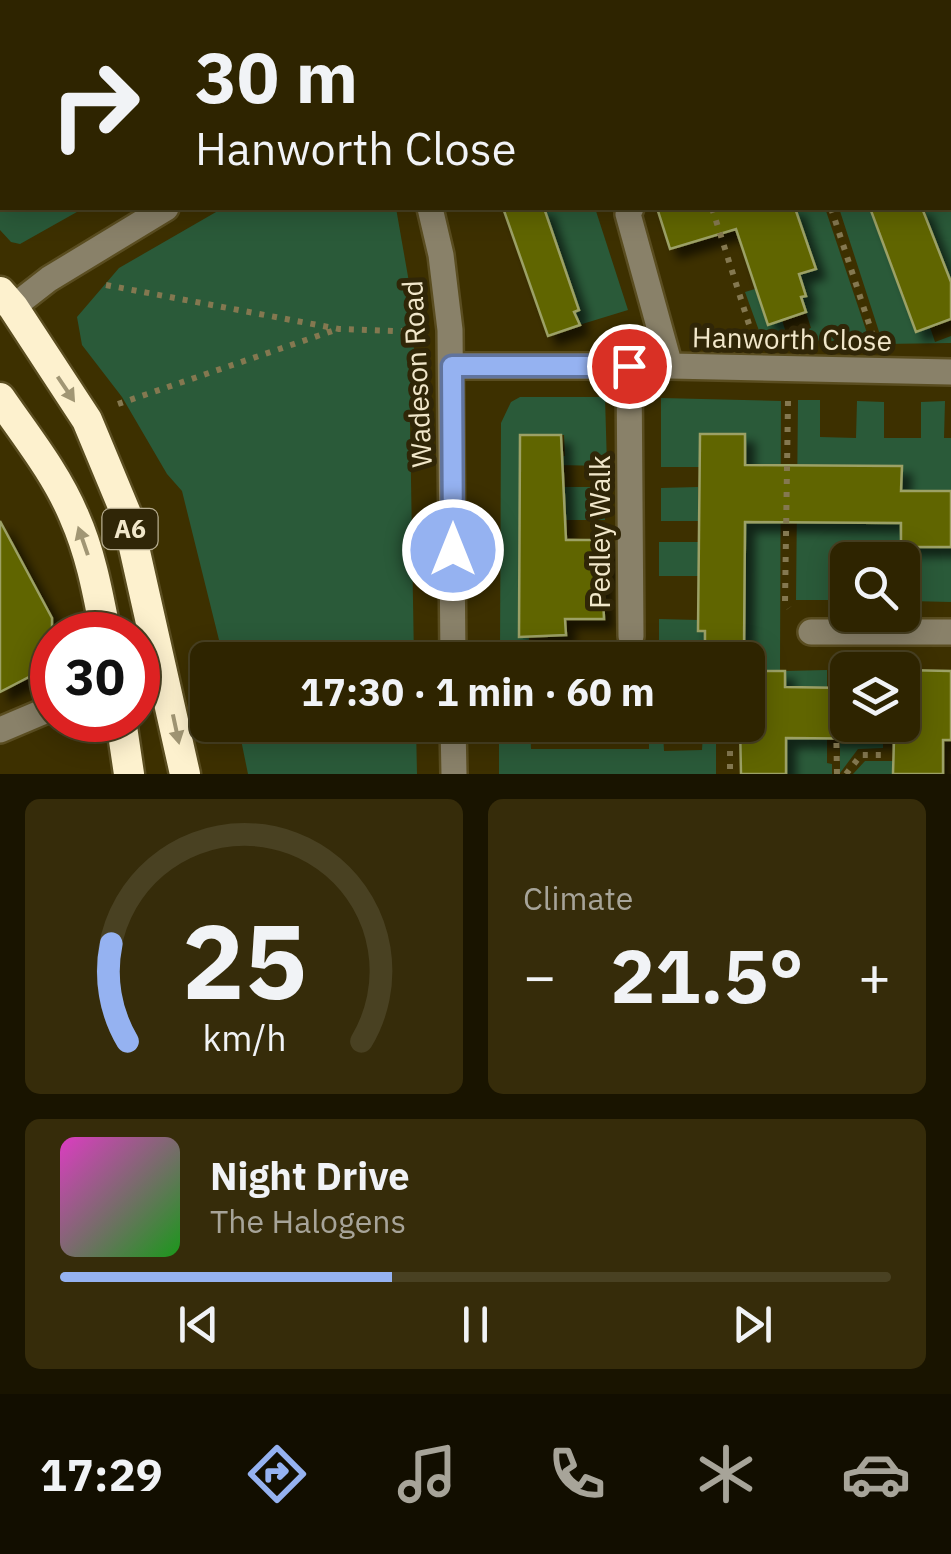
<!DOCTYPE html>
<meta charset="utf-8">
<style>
:root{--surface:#2e2400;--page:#362c0a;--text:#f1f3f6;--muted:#a7a499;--line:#494122;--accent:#95b2f1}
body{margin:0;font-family:"IBM Plex Sans",sans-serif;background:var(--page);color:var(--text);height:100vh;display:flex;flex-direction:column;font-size:38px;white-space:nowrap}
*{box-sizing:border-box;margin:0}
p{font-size:32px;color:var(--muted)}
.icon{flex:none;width:55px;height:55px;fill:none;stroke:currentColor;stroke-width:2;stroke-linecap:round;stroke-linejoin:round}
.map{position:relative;height:774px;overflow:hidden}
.details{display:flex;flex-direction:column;gap:25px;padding:25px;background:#191400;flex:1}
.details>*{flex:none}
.top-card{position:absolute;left:0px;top:0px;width:952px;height:210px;box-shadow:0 5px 25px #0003,0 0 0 2px var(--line);background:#2e2400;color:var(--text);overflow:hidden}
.fabs{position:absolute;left:830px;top:542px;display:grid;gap:20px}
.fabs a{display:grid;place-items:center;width:90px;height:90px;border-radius:15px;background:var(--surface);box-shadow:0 5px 25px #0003,0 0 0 2px var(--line);font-size:50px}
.speed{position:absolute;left:30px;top:612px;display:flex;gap:20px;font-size:50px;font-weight:700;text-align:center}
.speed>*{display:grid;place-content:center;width:130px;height:130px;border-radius:50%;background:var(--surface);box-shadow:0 5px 25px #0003,0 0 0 2px var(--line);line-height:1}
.speed .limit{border:15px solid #d22;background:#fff;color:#111}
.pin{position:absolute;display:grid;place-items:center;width:85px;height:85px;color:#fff;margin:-42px;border:5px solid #fff;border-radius:50%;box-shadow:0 2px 10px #0007}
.me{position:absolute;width:110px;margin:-55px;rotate:0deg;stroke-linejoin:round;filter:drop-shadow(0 0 8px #0008)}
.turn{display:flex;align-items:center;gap:35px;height:210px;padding:0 30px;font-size:45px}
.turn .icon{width:130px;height:130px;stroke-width:2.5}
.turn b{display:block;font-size:70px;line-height:85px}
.big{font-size:75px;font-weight:700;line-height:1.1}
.details .widget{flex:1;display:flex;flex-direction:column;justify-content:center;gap:15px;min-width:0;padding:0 35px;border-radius:15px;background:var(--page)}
.details .dial{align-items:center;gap:0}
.dial svg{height:260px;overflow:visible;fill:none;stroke:var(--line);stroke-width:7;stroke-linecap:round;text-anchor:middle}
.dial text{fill:var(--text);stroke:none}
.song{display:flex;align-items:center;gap:30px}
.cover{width:120px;height:120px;border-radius:15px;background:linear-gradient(135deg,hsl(310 70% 55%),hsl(120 70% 35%))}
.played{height:10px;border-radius:5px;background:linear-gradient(90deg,var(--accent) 40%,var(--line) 40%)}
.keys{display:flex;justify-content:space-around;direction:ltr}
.heat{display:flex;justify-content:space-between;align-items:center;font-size:55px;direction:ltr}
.details .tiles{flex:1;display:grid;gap:25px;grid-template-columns:1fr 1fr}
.widget:last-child{grid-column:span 2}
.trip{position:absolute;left:190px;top:642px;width:575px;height:100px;border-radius:15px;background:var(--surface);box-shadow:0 5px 25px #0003,0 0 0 2px var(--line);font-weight:700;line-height:100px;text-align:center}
.menu{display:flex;height:160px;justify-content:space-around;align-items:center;background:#120e00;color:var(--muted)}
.menu .icon{width:70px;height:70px}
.menu .on{color:var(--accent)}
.menu b{font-size:45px;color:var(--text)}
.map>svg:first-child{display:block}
.green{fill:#2a5a39}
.building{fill:#616500;stroke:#9ca166;stroke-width:2.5;filter:url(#shadow)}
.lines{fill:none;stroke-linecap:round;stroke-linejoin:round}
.minor-casing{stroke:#5a4d20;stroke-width:30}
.highway-casing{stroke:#5a4d20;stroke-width:35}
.path{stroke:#847850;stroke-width:6;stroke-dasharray:5 8;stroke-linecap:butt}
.minor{stroke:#898169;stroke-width:25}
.highway{stroke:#fdf1ce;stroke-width:30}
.oneway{fill:#a19674}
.route-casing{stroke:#61749d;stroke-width:25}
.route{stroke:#95b2f1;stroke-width:18}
.labels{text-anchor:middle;stroke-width:10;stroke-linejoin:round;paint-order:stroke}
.shield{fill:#302607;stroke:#b7ad90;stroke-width:2.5}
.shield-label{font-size:25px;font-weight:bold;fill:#f1e7ca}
.street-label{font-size:28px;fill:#f1e7ca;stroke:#302607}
</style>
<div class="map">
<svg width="951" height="774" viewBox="0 0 951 774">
<defs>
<filter id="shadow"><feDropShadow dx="9" dy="9" stdDeviation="5" flood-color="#0009"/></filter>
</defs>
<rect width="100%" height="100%" fill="#3d3000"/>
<path class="green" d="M2 162V208H84L20 244 11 242 0 230V163Z
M950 187 951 190V300L943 262 937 247 933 248 924 225 929 223 924 208 915 210 914 208H950Z
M223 208H396L410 288 415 367 410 420 414 660H224L182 491 167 474 122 397 82 345 77 317 119 268Z
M539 208H595L628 310 579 325 561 272 566 269 558 247 552 248V232L545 211 540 212Z
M777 208H825L870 342 762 339 745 292 755 289 767 324 782 320 787 336 811 328 801 297 806 296 799 274 815 269 782 224Z
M839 208H870L896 279 915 285 900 291 916 331 930 327 935 342 951 336V343L883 344Z
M520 397H605L607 466 557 465V457L565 456 564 435 520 436V586L529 595 519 597V636L529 637V652H500L501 423 511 402Z
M661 398 781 401 780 671H748V660H714L713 650H739L744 617 745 597 739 596 745 564V542H739L738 458 745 457V434H700L699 467H661Z
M798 400H820V437L856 438 857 401 884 402V438H921V402L945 401 944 438H951V491L901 490V466L805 465 901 523V547H951V602L910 601 903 598 902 560H848L847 565H837V588L830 600H796Z
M563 487H604L605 520H552Z
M698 487V521H661V488Z
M659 542H698L699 576H659Z
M659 619 698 620V630L705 631V650L659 651Z
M827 670V763L832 764V774H786L785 671Z
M238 725H416L417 774H248Z
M499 725H530L531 749H649V733L663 732 664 751 702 750 703 733 716 734V774H499Z
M840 738H883V748L858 749 840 773Z
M865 761H893V774H853Z"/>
<path class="building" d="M503 208H544L579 310 574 312 580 325 548 336Z
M657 208H795L816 269 799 274 806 296 801 297 806 312 768 325 736 229 670 249Z
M870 208H922L951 282V319L916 332Z
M700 434H745V465L902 466 901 491H951V547H901V523L745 522 744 650H705V631H698Z
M520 435H561L566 540H607V575H602L604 619H565L566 635 519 637Z
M0 521 52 618V665L0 692Z
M902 670 951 671V740H943V774H893L894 739 786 738V774H741L740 725H748V671H785V687L848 688V725H902Z"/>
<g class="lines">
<g class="minor-casing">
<path id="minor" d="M350 0 352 2
M892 2 899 0
M430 208 441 255 450 330 453 660
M631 208 628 214 670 366
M13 307 49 279 166 208
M452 366H670L951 372
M629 367 631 636
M811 632H951
M138 685 165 679
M453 725 454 774
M0 730 52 708"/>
</g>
<g class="highway-casing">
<path id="highway" d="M0 292 13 307 87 420 127 516 185 774
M0 398C26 436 56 473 74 516 91 554 98 594 106 635
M121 720 129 774"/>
</g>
<path class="path" d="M530 0 531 2
M657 0 658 2
M443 2 450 0
M950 90H951
M950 166 951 169
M712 208 753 337
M831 208 874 339
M106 285 339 329 419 332
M788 401 785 602 789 608
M118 404 338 329
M835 665 837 774
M730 725V774
M846 774 861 755H884"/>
<use href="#minor" class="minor"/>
<use href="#highway" class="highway"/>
</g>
<defs><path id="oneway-solid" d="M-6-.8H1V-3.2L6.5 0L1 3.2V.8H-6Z" transform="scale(2.5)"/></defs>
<g class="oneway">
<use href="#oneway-solid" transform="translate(66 389) rotate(56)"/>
<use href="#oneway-solid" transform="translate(83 541) rotate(-109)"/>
<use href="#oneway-solid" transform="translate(176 729) rotate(78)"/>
</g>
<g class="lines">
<g class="route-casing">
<path id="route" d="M453 550 452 366H629"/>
</g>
<use href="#route" class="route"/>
</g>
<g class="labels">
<rect class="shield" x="102.5" y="509" width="55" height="40" rx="8"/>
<g class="shield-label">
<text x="130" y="538">A6</text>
</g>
<g class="street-label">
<text transform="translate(792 339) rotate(1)" y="10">Hanworth Close</text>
<text transform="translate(417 374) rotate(-93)" y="10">Wadeson Road</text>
<text transform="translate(600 532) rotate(-90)" y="10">Pedley Walk</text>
</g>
</g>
</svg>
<div class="fabs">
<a><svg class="icon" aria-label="search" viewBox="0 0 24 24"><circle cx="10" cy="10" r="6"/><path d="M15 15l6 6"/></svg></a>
<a><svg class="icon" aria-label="layers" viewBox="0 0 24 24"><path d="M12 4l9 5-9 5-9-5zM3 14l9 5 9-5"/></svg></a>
</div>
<div class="speed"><div class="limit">30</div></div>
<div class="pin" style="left:629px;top:366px;background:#d93025"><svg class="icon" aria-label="arrive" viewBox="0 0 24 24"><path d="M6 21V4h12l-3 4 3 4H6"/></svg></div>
<svg class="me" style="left:453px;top:550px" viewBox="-20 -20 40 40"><circle r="17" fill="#95b2f1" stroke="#fff" stroke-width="3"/><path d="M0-11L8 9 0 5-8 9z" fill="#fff"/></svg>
<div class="trip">17:30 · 1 min · 60 m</div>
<div class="top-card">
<div class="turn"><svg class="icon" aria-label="right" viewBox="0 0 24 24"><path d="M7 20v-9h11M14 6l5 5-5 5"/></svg><div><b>30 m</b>Hanworth Close</div></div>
</div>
</div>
<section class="details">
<div class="tiles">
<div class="widget dial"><svg viewBox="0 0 100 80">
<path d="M14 69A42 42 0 1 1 86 69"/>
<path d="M14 69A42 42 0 0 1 9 39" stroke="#95b2f1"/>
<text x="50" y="56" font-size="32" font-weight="700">25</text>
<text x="50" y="72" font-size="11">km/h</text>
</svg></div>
<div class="widget"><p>Climate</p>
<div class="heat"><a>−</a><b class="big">21.5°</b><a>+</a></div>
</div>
<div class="widget">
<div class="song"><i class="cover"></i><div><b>Night Drive</b><p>The Halogens</p></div></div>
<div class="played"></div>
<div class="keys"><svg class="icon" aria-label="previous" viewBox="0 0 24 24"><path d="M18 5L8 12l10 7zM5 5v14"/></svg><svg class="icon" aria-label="pause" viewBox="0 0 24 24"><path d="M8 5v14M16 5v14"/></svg><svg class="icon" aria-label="next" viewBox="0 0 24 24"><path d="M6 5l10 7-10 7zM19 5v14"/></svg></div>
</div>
</div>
</section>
<nav class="menu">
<b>17:29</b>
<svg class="icon on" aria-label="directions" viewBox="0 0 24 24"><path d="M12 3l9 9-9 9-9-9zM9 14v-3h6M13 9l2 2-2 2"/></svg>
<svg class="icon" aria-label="music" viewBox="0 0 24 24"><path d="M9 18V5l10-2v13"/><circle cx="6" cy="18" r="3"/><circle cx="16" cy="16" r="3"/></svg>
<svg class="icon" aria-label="phone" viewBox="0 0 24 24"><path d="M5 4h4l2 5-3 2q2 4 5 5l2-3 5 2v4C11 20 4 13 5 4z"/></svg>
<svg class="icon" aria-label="climate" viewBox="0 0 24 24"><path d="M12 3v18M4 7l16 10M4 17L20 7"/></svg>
<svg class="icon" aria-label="car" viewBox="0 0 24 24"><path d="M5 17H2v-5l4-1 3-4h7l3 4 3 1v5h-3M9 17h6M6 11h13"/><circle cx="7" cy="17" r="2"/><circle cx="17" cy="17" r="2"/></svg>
</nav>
